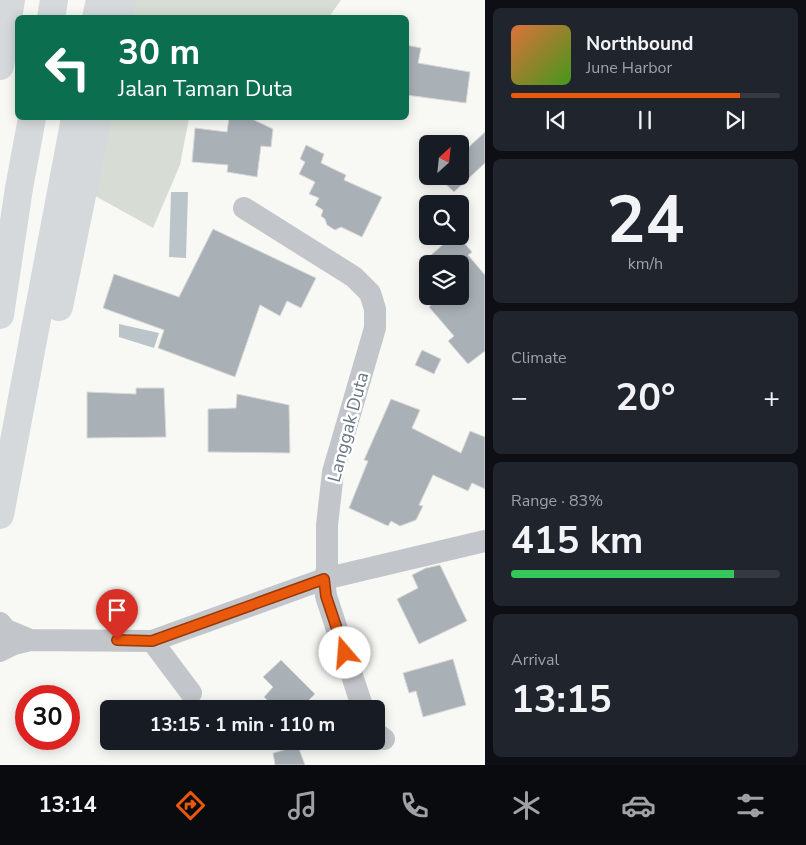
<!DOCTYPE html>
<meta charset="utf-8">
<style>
:root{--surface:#171b24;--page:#20242c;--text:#f1f3f6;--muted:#9ea1a6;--line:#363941;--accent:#ea580c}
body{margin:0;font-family:"Nunito Sans",sans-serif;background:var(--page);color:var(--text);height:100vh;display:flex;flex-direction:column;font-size:19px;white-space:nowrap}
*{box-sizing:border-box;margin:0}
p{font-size:16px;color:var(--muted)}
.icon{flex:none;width:28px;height:28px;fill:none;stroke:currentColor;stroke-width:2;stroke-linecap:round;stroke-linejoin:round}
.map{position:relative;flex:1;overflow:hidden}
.drawer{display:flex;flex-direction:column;gap:8px;padding:8px;background:#0d0f14;width:321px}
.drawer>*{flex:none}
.banner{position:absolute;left:15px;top:15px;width:394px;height:105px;border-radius:8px;box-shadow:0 2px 12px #0003;background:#0b6e4f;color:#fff;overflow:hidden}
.needle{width:32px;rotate:27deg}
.fabs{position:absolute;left:419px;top:135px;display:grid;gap:10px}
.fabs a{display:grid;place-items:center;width:50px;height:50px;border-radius:8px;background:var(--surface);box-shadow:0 2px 12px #0003;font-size:25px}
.speed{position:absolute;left:15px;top:685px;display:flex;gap:10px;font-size:25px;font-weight:700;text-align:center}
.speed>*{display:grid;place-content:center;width:65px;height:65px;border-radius:50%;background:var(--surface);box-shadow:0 2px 12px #0003;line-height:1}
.speed .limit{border:8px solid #d22;background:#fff;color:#111}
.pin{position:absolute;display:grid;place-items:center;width:42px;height:42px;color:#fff;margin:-51px -21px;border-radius:50% 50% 50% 0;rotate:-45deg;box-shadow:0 0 5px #0007}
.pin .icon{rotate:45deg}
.me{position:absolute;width:55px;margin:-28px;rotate:342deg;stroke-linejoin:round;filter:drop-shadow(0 0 4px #0008)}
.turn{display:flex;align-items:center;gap:18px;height:105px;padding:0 20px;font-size:22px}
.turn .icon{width:65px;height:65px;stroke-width:2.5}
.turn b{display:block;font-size:35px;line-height:42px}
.big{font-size:38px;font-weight:700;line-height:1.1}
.drawer .tile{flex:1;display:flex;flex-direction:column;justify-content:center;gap:8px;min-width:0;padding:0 18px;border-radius:8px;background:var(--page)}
.drawer .dial{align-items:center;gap:0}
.dial b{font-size:65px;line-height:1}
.song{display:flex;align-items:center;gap:15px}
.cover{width:60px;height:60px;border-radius:8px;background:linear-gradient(135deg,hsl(20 70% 55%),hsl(100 70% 35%))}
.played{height:5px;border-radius:2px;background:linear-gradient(90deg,var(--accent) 85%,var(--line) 85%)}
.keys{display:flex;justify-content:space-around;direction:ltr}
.heat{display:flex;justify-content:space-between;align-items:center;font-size:28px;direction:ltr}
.charge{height:8px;border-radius:4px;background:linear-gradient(90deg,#34c759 83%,var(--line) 0)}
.trip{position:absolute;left:100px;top:700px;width:285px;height:50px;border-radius:8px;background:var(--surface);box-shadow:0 2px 12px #0003;font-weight:700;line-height:50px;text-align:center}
.tabs{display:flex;height:80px;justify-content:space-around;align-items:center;background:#090b0e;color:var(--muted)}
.tabs .icon{width:35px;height:35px}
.tabs .active{color:var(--accent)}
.tabs b{font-size:22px;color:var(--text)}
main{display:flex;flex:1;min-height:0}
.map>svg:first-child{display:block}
.green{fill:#d7ddd5}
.water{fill:#bbc4c9}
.building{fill:#a9b0b6;stroke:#d9dad8}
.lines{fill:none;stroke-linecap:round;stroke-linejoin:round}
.minor{stroke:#c2c5c9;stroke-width:22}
.major{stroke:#d5d9dc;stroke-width:28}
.route-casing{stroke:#983908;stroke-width:12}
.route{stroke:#ea580c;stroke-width:9}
.labels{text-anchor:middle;stroke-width:5;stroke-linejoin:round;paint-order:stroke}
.street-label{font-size:18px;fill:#697784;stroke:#fff}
</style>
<main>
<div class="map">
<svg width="485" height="765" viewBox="0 0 485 765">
<rect width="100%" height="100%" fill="#f8f8f5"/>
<path class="green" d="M134 0H341L329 17 130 18Z
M106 118H189L180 165 153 228 88 192Z"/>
<path class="water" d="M171 192H188L186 258 169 257Z
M119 324 159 333 154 348 119 337Z"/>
<path class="building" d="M406 45 421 48 418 63 470 72 466 103 406 95Z
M229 118H250L273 129 271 147 261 146 257 177 227 172 228 165 192 162 195 128 227 132Z
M485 132V163L454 192 437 176H460V155Z
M306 145 324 154 321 163 346 175 344 180 382 197 362 237 341 227 335 230 327 225 325 219 321 216 323 210 315 205 319 198 309 194 315 182 299 174 305 162 300 159Z
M213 229 316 278 301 308 287 301 280 316 260 305 235 377 158 348 164 330 103 308 114 274 179 297Z
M453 236H458L472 252 468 255 485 275V351L468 364 448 341 454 336 429 307 441 296H460V264H439L431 255Z
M422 350 441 359 434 374 415 365Z
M136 388H164L166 437 87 438V392L136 394Z
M237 394 289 405 290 453 208 452V409L236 408Z
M391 399 420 410 412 428 461 453 470 431 485 437V489L472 483 468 491 433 475 419 505 423 506 416 520 400 526 391 521 388 526 349 508 368 461 364 460Z
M440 565 467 621 419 644 397 599 418 588 412 575 426 568Z
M453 659 466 705 423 717 416 691 409 693 403 673Z
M281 660 315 694 300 709H276L264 697 273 687 263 677Z
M298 746 305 765H275L273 753Z"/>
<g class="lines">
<path class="minor" d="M244 208 354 277 370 293 375 309V328L333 472 327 525V570L324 579 326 596 363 709
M0 623 6 630 30 640
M152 641 191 693
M0 651 14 644 30 640 152 641 324 579 485 541
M376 733 384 739"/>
<path class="major" d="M51 18 54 0
M96 18 100 0
M118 18 122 0
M0 66 11 0
M59 307 98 118
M0 315 19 188 32 118
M0 515 75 118"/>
</g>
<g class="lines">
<g class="route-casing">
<path id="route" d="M117 640 152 641 324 579 326 596 345 653"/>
</g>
<use href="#route" class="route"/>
</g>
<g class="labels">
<g class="street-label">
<text transform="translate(348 427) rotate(-75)" y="6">Langgak Duta</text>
</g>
</g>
</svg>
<div class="fabs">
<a><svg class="needle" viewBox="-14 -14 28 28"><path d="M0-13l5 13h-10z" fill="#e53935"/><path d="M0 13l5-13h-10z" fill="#9ea1a6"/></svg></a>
<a><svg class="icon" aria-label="search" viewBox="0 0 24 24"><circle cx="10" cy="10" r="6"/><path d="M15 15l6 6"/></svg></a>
<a><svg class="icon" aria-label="layers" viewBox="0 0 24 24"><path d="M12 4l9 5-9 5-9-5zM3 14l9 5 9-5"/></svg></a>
</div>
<div class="speed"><div class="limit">30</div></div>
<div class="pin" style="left:117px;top:640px;background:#d93025"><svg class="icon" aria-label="arrive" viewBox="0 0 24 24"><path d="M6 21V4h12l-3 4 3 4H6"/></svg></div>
<svg class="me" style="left:345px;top:653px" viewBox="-20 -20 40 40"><circle r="19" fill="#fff"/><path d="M0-13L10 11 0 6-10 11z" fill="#ea580c"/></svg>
<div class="trip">13:15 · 1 min · 110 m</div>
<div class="banner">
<div class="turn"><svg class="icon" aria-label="left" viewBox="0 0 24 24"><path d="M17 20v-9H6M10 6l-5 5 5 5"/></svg><div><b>30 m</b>Jalan Taman Duta</div></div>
</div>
</div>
<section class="drawer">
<div class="tile">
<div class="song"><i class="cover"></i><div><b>Northbound</b><p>June Harbor</p></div></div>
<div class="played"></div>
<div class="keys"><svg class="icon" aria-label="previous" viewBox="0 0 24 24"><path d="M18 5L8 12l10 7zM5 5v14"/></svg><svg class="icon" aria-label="pause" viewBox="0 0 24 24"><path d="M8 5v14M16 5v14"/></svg><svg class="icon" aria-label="next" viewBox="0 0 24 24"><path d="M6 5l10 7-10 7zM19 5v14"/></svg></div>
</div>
<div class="tile dial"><b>24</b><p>km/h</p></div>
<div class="tile"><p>Climate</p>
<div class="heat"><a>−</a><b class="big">20°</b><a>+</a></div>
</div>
<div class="tile"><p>Range · 83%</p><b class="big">415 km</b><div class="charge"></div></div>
<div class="tile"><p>Arrival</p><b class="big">13:15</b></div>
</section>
</main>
<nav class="tabs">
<b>13:14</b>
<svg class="icon active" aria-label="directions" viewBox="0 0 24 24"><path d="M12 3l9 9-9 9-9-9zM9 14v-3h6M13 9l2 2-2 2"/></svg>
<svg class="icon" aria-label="music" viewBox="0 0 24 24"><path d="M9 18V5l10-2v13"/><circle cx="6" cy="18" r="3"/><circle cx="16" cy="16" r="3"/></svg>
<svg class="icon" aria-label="phone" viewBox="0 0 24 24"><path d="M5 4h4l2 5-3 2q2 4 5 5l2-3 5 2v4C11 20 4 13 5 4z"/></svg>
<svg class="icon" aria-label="climate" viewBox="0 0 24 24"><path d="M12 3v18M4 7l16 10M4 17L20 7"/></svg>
<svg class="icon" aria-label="car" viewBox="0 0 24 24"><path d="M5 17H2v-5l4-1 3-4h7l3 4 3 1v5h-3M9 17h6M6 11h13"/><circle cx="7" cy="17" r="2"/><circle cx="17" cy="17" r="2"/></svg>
<svg class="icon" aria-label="filters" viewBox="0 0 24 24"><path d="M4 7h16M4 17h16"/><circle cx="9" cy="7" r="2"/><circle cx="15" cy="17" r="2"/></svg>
</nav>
